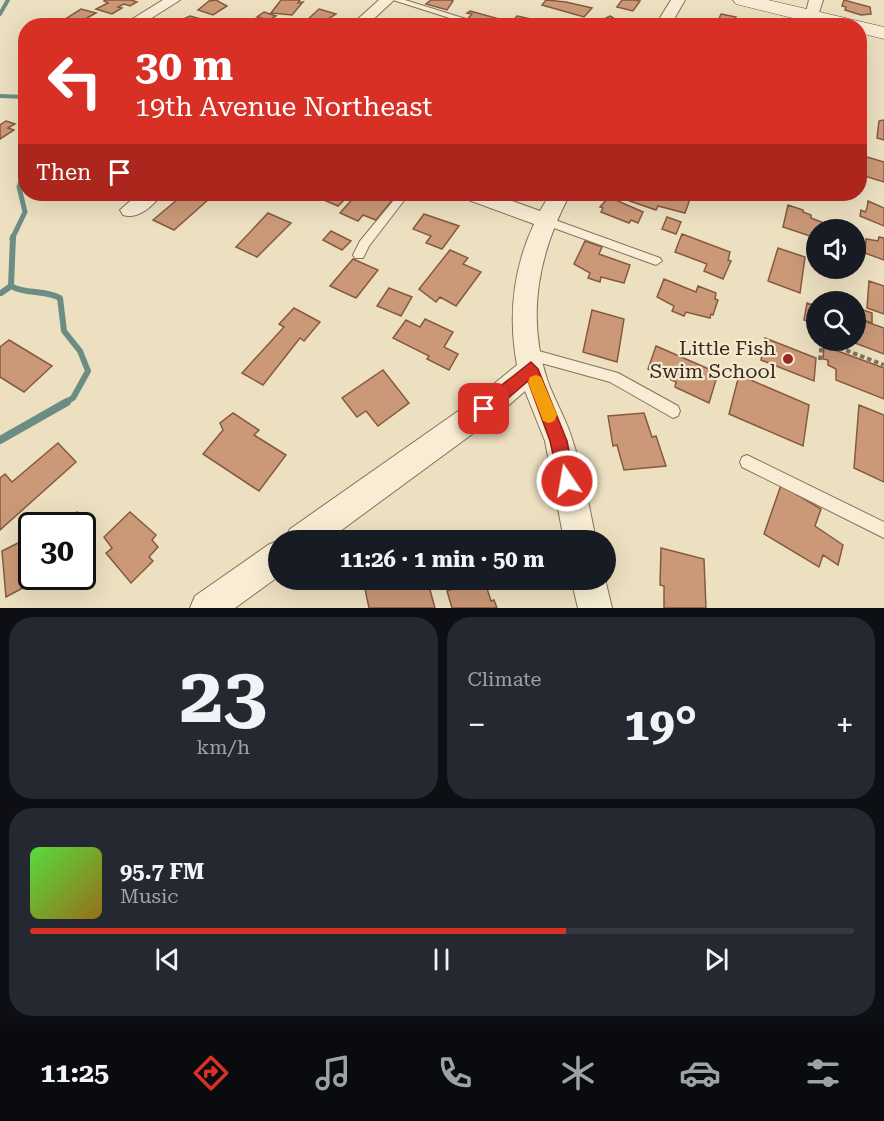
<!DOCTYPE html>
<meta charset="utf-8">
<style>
:root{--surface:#171b24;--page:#242831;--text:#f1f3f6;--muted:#9ea1a6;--line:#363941;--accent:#d93025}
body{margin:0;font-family:"Roboto Serif",serif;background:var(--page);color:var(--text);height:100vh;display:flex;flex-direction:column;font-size:22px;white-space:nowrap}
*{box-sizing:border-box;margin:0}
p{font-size:20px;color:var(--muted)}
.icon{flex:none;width:33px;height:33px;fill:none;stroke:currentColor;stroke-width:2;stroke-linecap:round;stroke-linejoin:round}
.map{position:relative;height:608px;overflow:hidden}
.panel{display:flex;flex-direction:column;gap:9px;padding:9px;background:#0d0f14;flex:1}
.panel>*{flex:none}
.top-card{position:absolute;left:18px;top:18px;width:849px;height:183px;border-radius:24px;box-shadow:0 6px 24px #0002;background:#d93025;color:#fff;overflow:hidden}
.tools{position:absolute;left:806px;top:219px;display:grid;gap:12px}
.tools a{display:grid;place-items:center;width:60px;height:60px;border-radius:50%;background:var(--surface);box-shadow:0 6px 24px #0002;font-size:30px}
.speed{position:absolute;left:18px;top:512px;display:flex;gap:12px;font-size:30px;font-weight:700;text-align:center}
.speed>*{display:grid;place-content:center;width:78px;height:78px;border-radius:50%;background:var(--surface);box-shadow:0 6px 24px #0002;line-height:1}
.speed .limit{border:3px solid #111;border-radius:9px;background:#fff;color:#111}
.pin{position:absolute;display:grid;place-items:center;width:51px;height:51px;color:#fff;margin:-26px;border-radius:12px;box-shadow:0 3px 9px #0006}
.me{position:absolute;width:66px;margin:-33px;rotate:348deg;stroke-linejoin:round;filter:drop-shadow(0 0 4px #0008)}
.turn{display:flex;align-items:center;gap:21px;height:126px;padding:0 18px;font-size:27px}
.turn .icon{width:78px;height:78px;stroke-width:2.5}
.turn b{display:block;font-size:42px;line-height:51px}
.then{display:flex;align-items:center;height:57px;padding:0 18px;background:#0003;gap:12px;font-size:22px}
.big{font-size:45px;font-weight:700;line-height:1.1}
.panel .tile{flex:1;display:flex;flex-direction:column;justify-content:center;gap:9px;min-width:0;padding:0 21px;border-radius:24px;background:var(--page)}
.panel .dial{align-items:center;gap:0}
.dial b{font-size:78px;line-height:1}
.song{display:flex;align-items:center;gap:18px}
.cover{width:72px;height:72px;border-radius:9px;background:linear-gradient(135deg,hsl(110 70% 55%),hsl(40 70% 35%))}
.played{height:6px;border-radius:3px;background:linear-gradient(90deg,var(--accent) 65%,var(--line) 65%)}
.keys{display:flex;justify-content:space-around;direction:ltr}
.heat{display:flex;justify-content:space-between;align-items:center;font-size:33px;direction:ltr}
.panel .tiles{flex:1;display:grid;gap:9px;grid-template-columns:1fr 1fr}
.tile:last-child{grid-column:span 2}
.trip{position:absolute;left:268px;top:530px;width:348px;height:60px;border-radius:30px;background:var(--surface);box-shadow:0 6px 24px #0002;font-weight:700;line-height:60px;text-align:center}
.menu{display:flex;height:96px;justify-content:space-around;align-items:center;background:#090b0e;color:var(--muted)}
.menu .icon{width:42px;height:42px}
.menu .selected{color:var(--accent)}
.menu b{font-size:27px;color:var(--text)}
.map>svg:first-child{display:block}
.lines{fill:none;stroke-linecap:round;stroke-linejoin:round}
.stream-far3{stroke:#6b8d84;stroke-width:4}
.stream-far2{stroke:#6b8d84;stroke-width:5}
.stream-far1{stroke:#6b8d84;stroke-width:6}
.stream{stroke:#6b8d84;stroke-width:8}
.building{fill:#cb9977;stroke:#855a3f;stroke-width:1.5}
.lane-casing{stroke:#867159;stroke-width:2}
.street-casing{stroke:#867159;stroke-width:2}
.secondary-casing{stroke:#68523c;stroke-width:1}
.path{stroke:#867159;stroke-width:4;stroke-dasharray:4.5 3;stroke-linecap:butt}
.lane{fill:#f8edd4;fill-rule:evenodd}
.street{fill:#f8edd4;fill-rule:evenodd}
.secondary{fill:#f8edd4;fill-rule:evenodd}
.route{fill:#d93025;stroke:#8d1f18;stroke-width:1.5}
.slow{fill:#f59e0b}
.poi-dot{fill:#942a2b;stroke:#f5ead0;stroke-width:2}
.labels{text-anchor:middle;stroke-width:4.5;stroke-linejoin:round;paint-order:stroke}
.poi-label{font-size:20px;fill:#36291d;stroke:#f5ead0;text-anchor:end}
</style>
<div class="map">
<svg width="884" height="608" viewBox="0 0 884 608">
<rect width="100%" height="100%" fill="#ede0c1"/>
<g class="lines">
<path class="stream-far3" d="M0 14 8 0
M0 96 26 97"/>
<path class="stream-far2" d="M12 239 25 212 19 187 26 166"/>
<path class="stream-far1" d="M13 237 11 286C26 295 44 289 60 298L64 331 80 351 88 371 73 398 64 403
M1 293 11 286"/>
<path class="stream" d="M0 440 67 402"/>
</g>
<path class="building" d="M106 0H131L137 2 130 6 124 4 118 7 122 8 112 14 96 9 108 3 104 1Z
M216 0 227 6 213 15 198 10 209 1Z
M300 0 298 3 303 2 292 15 271 13 281 0Z
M431 0H450L453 1 447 10 426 4Z
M546 0 566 2 592 8 584 17 542 5Z
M622 0H634L640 1 633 11 617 7Z
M844 0 870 7 871 14 861 15 845 10 846 7 842 6Z
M81 9 96 13 87 18 91 19 86 22 94 25 74 26 62 21Z
M319 9 336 14 325 21 320 20 314 23 306 21Z
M470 11 503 20V22L499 26 464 23 472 14 467 13Z
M264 12 276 16 269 20 257 17Z
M721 14 736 17 732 25 717 24Z
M190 16 201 19 191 26H168Z
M517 16 531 19 526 26 509 25Z
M610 16 615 19 626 22 623 26H601L604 19Z
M535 19 557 25 531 24Z
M883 120 884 121V140L877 138 879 121Z
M6 121 15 124 8 128 14 130 0 139V125Z
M860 155 884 162V182L861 175Z
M184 194H198L209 199 174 230 153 220Z
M310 194H350L338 206Z
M357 194 378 196 382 194 394 198 376 220 363 215 358 221 340 213Z
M616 194H677L690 199 685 213 658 206 656 210 615 196Z
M609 197 643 212 638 223 631 220 629 223 601 212 603 208 600 207Z
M868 201 884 208V226L860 216 861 210 865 212 867 208Z
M788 205 803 210V212L811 215V218L824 223 822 230H816V238L783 227Z
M268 213 291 223 257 257 236 247Z
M424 214 459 226 442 249 426 243 431 236 413 229Z
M667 217 681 222 676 234 662 229Z
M331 231 351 241 342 250 323 240Z
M682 234 730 252 728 260 731 261 723 279 704 271 707 264 675 252Z
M879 237 884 238V260L865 253 866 239 878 241Z
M585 241 602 247 599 254 630 265 624 283 601 277 600 282 588 278 590 273 574 264Z
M778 248 805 257 800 293 768 281Z
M450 250 468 258 463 264 481 272 456 306 440 297 436 302 419 289Z
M353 259 378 270 356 298 330 286Z
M664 279 696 292 698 286 716 293 715 299 718 300 713 315 711 314 710 318 686 312 684 316 672 311 674 306 657 297Z
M869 281 884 286V314L867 308Z
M389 288 412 297 401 316 377 306Z
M807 303 816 306V324L804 320Z
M855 307 872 313V323L855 317Z
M294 308 320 322 304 341 300 338 263 385 242 373 284 327 279 324Z
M592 310 624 319 617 362 583 352Z
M855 318 884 328V354L847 340H855Z
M425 319 453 332 444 347 458 354 449 370 427 359 429 356 393 338 406 320 420 327Z
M765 338 816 358 814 381 761 360Z
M9 340 52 366 24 392 0 377V347Z
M656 346 718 373 709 403 675 387 676 382 648 369Z
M824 346 884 368V399L836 380V369L828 365V360L823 359Z
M383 370 409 403 378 426 366 411 357 417 342 398Z
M739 375 809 405 803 446 729 414Z
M859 405 884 415V482L854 468Z
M233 413 259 430 254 435 286 455 259 491 203 454 223 430 220 423Z
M644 413 652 437 656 436 666 466 624 470 617 445 613 446 608 416Z
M58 443 76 462 0 530V478L5 474 12 482Z
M781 485 821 509 815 526 843 545 838 565 823 555 819 567 764 534Z
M77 512 80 525H52Z
M130 512 156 535 152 540 158 547 149 557 153 561 131 583 106 553 112 548 104 537Z
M32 536V576H45L6 597 2 551Z
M661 548 704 559 706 608H664V586L660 585Z
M378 579H395L396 583 407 579 413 582 427 579 435 608H369L364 584Z
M480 579H484L491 601 494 600 497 608H452L447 591Z"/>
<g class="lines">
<g class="lane-casing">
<path id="lane" d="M393 0H405L466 19 459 21Z
M399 194H409L369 246 363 258H355L353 255 360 241Z
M544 216 660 258 662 261 656 265 540 223 539 220Z
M528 348 618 373 678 406 680 411 678 416 673 418 610 382 523 358 522 354 523 350Z
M747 455 884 522V538L742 467 740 462 742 457Z"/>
</g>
<g class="street-casing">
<path id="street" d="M163 0H180L139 26H121Z
M379 0H394L366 26H350Z
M671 0H685L670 26H655Z
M809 0H823L817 19 812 20 805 16Z
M138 194H161C154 206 137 220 123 215L120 210Z
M463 194H493L540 211 550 194H570C539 252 526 315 547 379 554 400 567 420 573 442 584 474 589 507 596 540H564L545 441 525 391 494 418 328 540H285L290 529 474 400 517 365C508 316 513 269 534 224L466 199Z
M279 540V576L235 608H190L195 596 268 545Z
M571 579H605L612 608H578Z"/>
</g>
<g class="secondary-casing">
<path id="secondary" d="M733 0H768L884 27V39L860 33V26H825L736 4Z"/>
</g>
<path class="path" d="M820 360 822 341 884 365"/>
<use href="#lane" class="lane"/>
<use href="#street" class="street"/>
<use href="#secondary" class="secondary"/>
</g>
<path class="route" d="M531 362 538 369 567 441 575 481 573 487 567 489 561 487 559 481 550 441 528 381 490 414 484 416 479 414 476 409 479 403Z"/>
<path class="slow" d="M536 375 541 377 557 415 554 421 549 423 543 421 528 382 530 377Z"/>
<circle class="poi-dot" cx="788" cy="359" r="6"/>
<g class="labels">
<g class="poi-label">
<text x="776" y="355">Little Fish<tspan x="776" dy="23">Swim School</tspan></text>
</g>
</g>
</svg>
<div class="tools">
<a><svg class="icon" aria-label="sound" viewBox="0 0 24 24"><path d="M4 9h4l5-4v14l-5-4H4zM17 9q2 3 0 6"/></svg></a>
<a><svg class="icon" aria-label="search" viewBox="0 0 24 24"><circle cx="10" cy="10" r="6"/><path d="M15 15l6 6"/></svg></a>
</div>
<div class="speed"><div class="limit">30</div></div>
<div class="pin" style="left:484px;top:409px;background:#d93025"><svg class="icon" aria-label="arrive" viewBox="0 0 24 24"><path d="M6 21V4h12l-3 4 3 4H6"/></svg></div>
<svg class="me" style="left:567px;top:481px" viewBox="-20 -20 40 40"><circle r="17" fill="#d93025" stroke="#fff" stroke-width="3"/><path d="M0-11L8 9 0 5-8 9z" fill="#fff"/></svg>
<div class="trip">11:26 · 1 min · 50 m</div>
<div class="top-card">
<div class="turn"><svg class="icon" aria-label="left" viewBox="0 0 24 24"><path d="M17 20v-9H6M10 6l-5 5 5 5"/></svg><div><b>30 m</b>19th Avenue Northeast</div></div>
<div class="then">Then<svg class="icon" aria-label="arrive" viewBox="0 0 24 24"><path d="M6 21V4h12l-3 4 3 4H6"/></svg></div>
</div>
</div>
<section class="panel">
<div class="tiles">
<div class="tile dial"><b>23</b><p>km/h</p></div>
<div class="tile"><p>Climate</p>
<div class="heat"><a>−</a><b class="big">19°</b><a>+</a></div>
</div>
<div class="tile">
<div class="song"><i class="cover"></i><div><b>95.7 FM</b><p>Music</p></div></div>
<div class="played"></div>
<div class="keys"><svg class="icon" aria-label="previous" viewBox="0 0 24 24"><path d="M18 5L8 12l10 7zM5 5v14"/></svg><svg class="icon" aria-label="pause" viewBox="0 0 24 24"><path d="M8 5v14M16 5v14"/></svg><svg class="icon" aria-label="next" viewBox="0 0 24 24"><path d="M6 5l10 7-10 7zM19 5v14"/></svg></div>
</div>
</div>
</section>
<nav class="menu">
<b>11:25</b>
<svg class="icon selected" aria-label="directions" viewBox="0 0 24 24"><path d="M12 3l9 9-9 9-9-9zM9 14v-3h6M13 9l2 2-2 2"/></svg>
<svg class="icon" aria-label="music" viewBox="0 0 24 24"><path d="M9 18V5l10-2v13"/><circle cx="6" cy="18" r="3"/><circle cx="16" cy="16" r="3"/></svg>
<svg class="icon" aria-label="phone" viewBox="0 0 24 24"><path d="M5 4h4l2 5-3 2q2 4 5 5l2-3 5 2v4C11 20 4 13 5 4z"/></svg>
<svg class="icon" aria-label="climate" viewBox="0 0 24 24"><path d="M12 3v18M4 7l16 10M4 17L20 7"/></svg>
<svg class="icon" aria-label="car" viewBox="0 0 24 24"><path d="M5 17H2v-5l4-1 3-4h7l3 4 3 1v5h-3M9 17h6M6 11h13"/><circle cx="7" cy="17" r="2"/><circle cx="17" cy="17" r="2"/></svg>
<svg class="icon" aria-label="filters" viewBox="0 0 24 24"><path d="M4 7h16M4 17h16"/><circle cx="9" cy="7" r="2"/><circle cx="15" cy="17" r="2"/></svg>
</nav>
